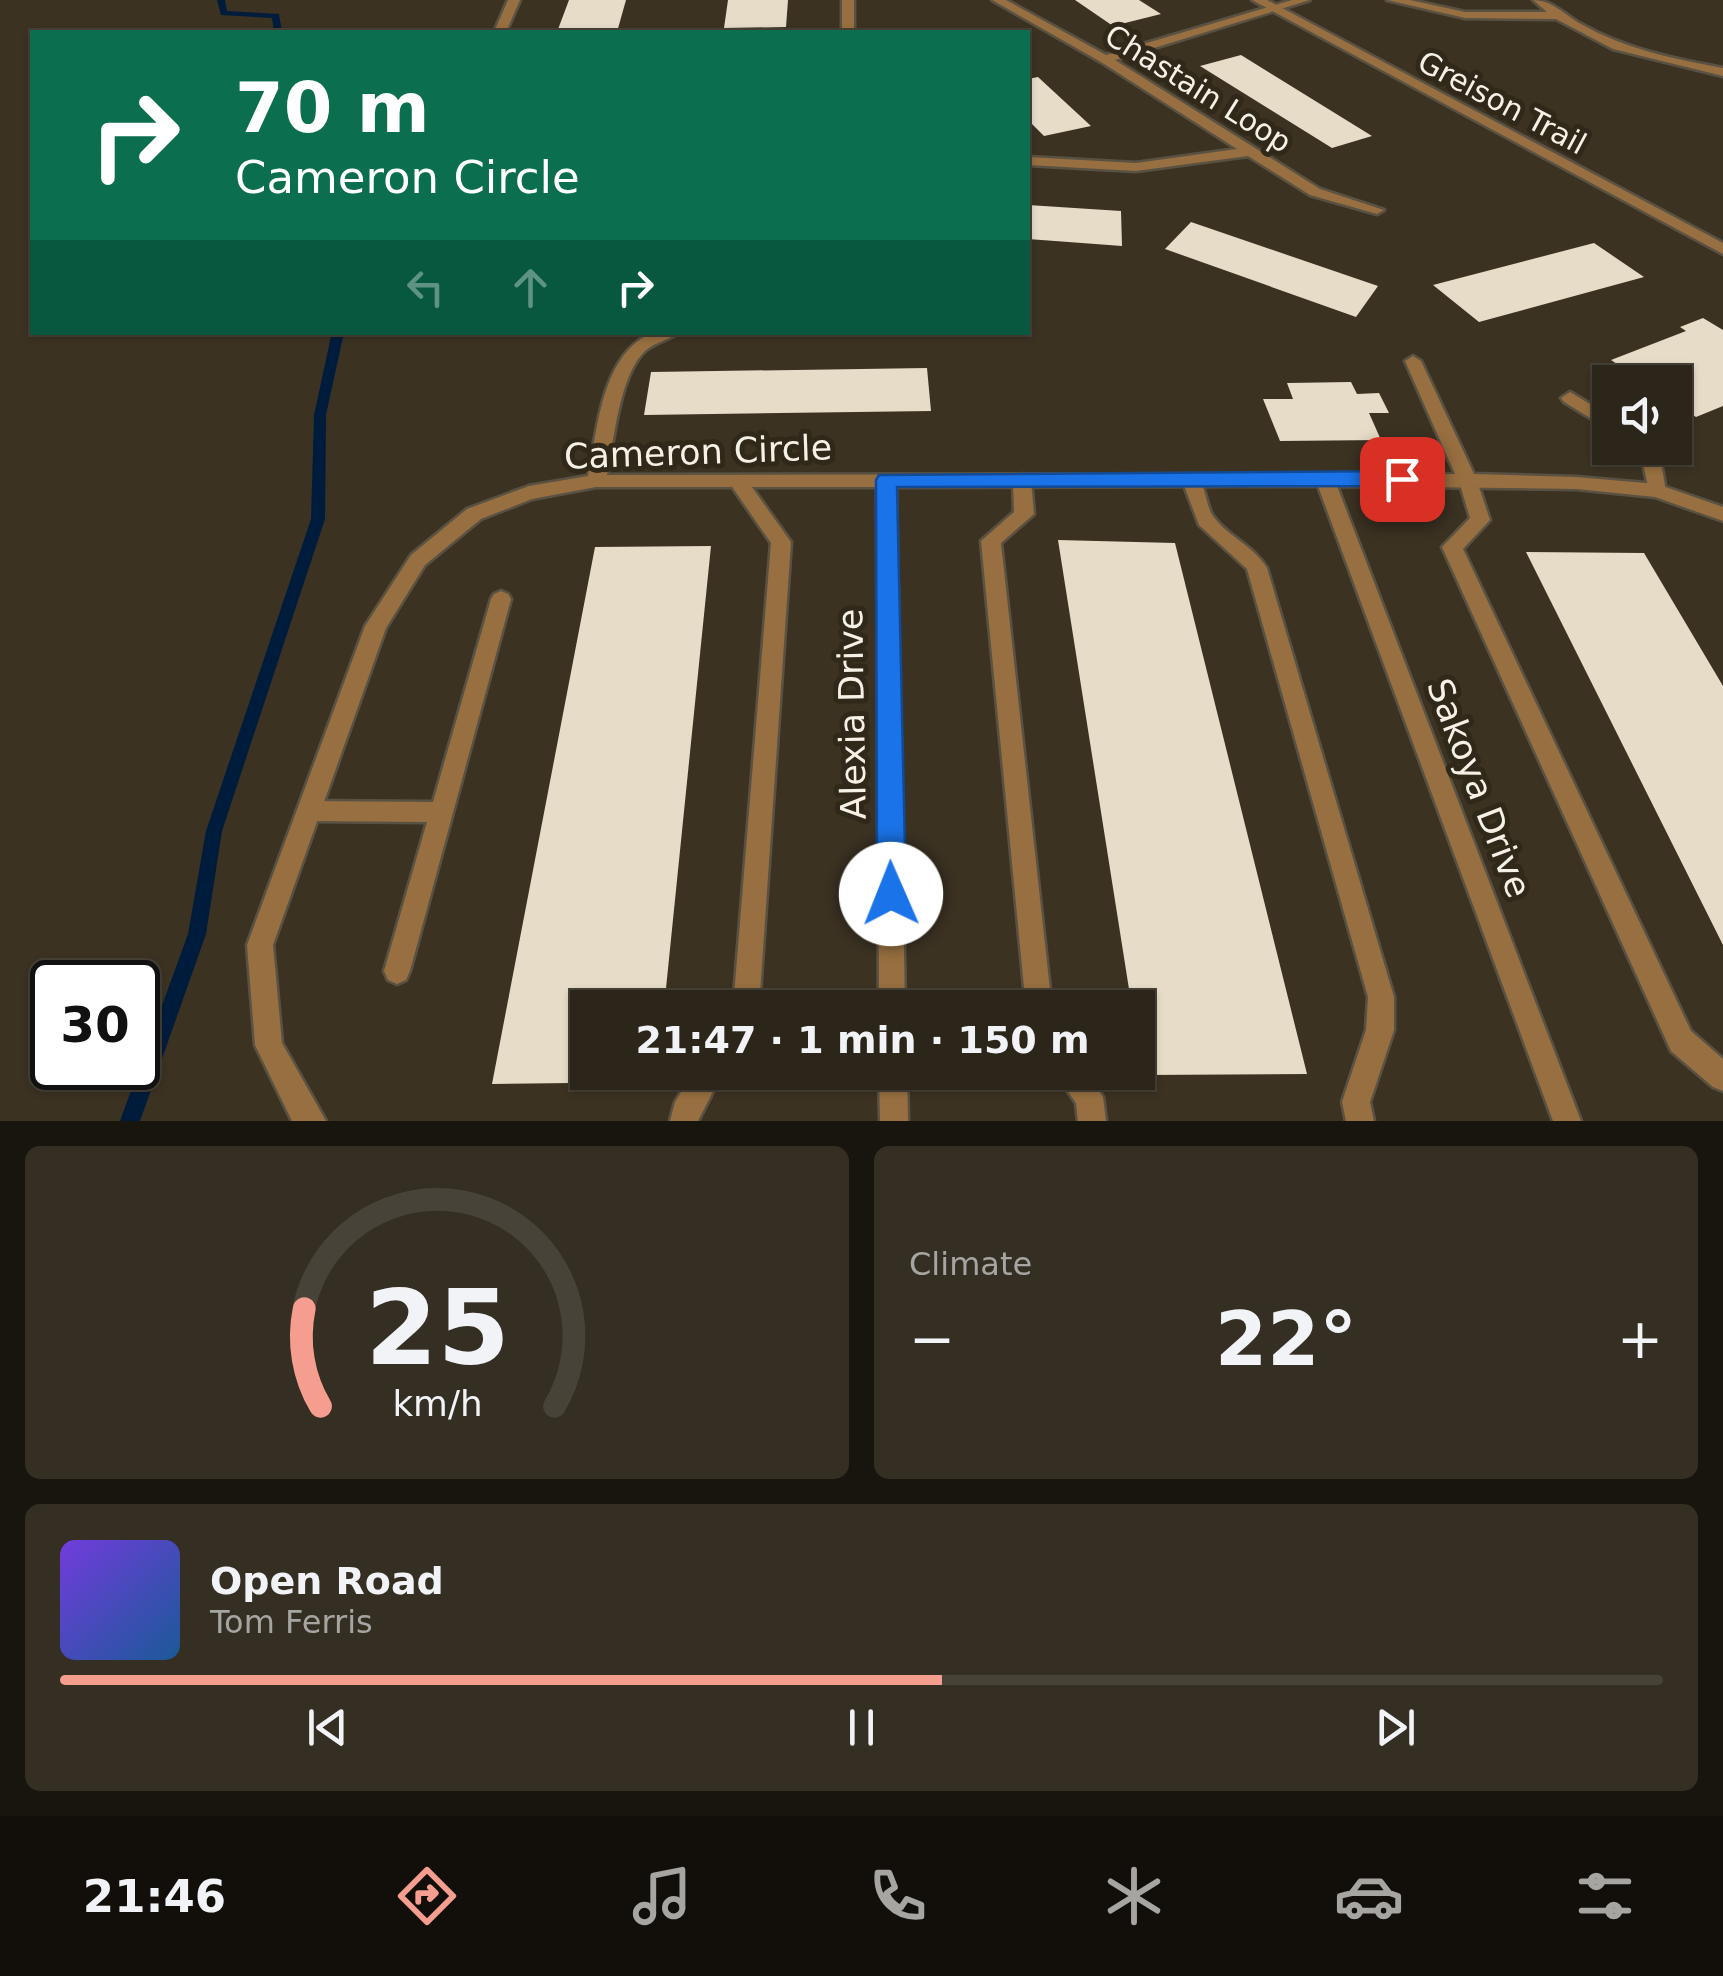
<!DOCTYPE html>
<meta charset="utf-8">
<style>
:root{--surface:#2c261a;--page:#342e23;--text:#f1f3f6;--muted:#a6a5a2;--line:#484339;--accent:#f59d8e}
body{margin:0;font-family:"DejaVu Sans",sans-serif;background:var(--page);color:var(--text);height:100vh;display:flex;flex-direction:column;font-size:38px;white-space:nowrap}
*{box-sizing:border-box;margin:0}
p{font-size:32px;color:var(--muted)}
.icon{flex:none;width:55px;height:55px;fill:none;stroke:currentColor;stroke-width:2;stroke-linecap:round;stroke-linejoin:round}
.map{position:relative;height:1121px;overflow:hidden}
.sheet{display:flex;flex-direction:column;gap:25px;padding:25px;background:#18150e;flex:1}
.sheet>*{flex:none}
.hud{position:absolute;left:30px;top:30px;width:1000px;height:305px;border-radius:0px;box-shadow:0 2px 8px #0004,0 0 0 2px var(--line);background:#0b6e4f;color:#fff;overflow:hidden}
.controls{position:absolute;left:1592px;top:365px;display:grid;gap:20px}
.controls a{display:grid;place-items:center;width:100px;height:100px;border-radius:0px;background:var(--surface);box-shadow:0 2px 8px #0004,0 0 0 2px var(--line);font-size:50px}
.speed{position:absolute;left:30px;top:960px;display:flex;gap:20px;font-size:50px;font-weight:700;text-align:center}
.speed>*{display:grid;place-content:center;width:130px;height:130px;border-radius:50%;background:var(--surface);box-shadow:0 2px 8px #0004,0 0 0 2px var(--line);line-height:1}
.speed .limit{border:5px solid #111;border-radius:15px;background:#fff;color:#111}
.pin{position:absolute;display:grid;place-items:center;width:85px;height:85px;color:#fff;margin:-42px;border-radius:20px;box-shadow:0 5px 15px #0006}
.me{position:absolute;width:110px;margin:-55px;rotate:359deg;stroke-linejoin:round;filter:drop-shadow(0 0 8px #0008)}
.turn{display:flex;align-items:center;gap:35px;height:210px;padding:0 40px;font-size:45px}
.turn .icon{width:130px;height:130px;stroke-width:2.5}
.turn b{display:block;font-size:70px;line-height:85px}
.lanes{display:flex;align-items:center;height:95px;padding:0 40px;background:#0003;justify-content:center;gap:50px;direction:ltr}
.lanes .off{opacity:.35}
.big{font-size:75px;font-weight:700;line-height:1.1}
.sheet .card{flex:1;display:flex;flex-direction:column;justify-content:center;gap:15px;min-width:0;padding:0 35px;border-radius:15px;background:var(--page)}
.sheet .dial{align-items:center;gap:0}
.dial svg{height:260px;overflow:visible;fill:none;stroke:var(--line);stroke-width:7;stroke-linecap:round;text-anchor:middle}
.dial text{fill:var(--text);stroke:none}
.song{display:flex;align-items:center;gap:30px}
.cover{width:120px;height:120px;border-radius:15px;background:linear-gradient(135deg,hsl(260 70% 55%),hsl(210 70% 35%))}
.played{height:10px;border-radius:5px;background:linear-gradient(90deg,var(--accent) 55%,var(--line) 55%)}
.keys{display:flex;justify-content:space-around;direction:ltr}
.heat{display:flex;justify-content:space-between;align-items:center;font-size:55px;direction:ltr}
.sheet .tiles{flex:1;display:grid;gap:25px;grid-template-columns:1fr 1fr}
.card:last-child{grid-column:span 2}
.trip{position:absolute;left:570px;top:990px;width:585px;height:100px;border-radius:0px;background:var(--surface);box-shadow:0 2px 8px #0004,0 0 0 2px var(--line);font-weight:700;line-height:100px;text-align:center}
.dock{display:flex;height:160px;justify-content:space-around;align-items:center;background:#120f0a;color:var(--muted)}
.dock .icon{width:70px;height:70px}
.dock .current{color:var(--accent)}
.dock b{font-size:45px;color:var(--text)}
.map>svg:first-child{display:block}
.lines{fill:none;stroke-linecap:round;stroke-linejoin:round}
.stream{fill:#001c3c;fill-rule:evenodd}
.building{fill:#e6dcc8}
.service-casing{stroke:#595142;stroke-width:5}
.minor-casing{stroke:#595142;stroke-width:5}
.tertiary-casing{stroke:#595142;stroke-width:5}
.service{fill:#976f40;fill-rule:evenodd}
.minor{fill:#976f40;fill-rule:evenodd}
.tertiary{fill:#976f40;fill-rule:evenodd}
.route{fill:#1a73e8;stroke:#114b97;stroke-width:2.5}
.labels{text-anchor:middle;stroke-width:10;stroke-linejoin:round;paint-order:stroke}
.far-street-label{font-size:30px;fill:#f6f1e7;stroke:#302819}
.street-label{font-size:35px;fill:#f6f1e7;stroke:#302819}
</style>
<div class="map">
<svg width="1723" height="1121" viewBox="0 0 1723 1121">
<rect width="100%" height="100%" fill="#3b3222"/>
<g class="lines">
<path class="stream" d="M217 0H225L227 11 279 14 282 32H274L272 18 221 15Z
M332 332H344L326 415 325 519 222 831 206 934 140 1121H120L188 934 206 831 311 519 314 415Z"/>
</g>
<path class="building" d="M569 0H626L617 32H557Z
M728 0H788L786 27 724 28Z
M1075 0H1139L1161 14 1113 26Z
M1241 55 1372 136 1332 148 1200 66Z
M1038 77 1091 126 1044 136 1028 120V79Z
M1028 205 1121 211 1122 246 1028 239Z
M1191 222 1378 286 1356 317 1165 249Z
M1594 243 1644 277 1479 322 1433 285Z
M1703 318 1723 330V406L1696 417 1675 403V382H1644L1611 360 1686 331 1680 327Z
M927 368 931 411 644 415 651 372Z
M1351 382 1357 394 1379 393 1389 413H1369L1381 440 1280 441 1263 399H1293L1287 383Z
M1058 540 1175 543 1307 1074 1142 1075 1138 1008H1132Z
M711 546 664 1008H588V1072H657L656 1082 492 1084 595 547Z
M1526 552 1644 553 1723 686V945Z"/>
<g class="lines">
<g class="service-casing">
<path id="service" d="M1570 392 1610 416V430L1564 402 1561 398Z
M1635 448H1657L1659 451 1666 491 1664 496H1650L1641 454Z
M1022 474 1031 480 1034 514 1001 543 1052 1008H1026L981 541 1014 512 1013 480Z
M1191 474C1207 480 1204 502 1213 516 1228 537 1253 545 1267 568L1394 997V1030L1370 1102 1374 1121H1346L1342 1102 1366 1030 1368 997 1247 569 1199 525 1182 480Z
M737 475 744 476 791 542 759 1008H733L771 543 728 481Z
M1468 475 1477 481 1490 520 1463 549 1691 1031 1723 1059V1091L1713 1087 1671 1051 1442 547 1470 518 1459 481Z
M501 591 508 594 511 599 410 971 406 980 397 984 388 980 384 971 427 822 309 821 301 818 297 811 301 804 309 801 433 802 491 599 494 594Z
M693 1072H723L698 1121H670L675 1102Z
M1054 1072H1087L1103 1097 1106 1121H1078L1076 1103Z"/>
</g>
<g class="minor-casing">
<path id="minor" d="M508 0H520L506 32H494Z
M842 0H854V32H842Z
M992 0H1006L1106 55 1292 0H1310L1115 60 1320 189 1384 210 1377 214 1310 195 1248 156 1136 171 1028 165V157L1136 163 1237 149 1101 62Z
M1387 0H1410L1465 12H1547L1533 0C1552 0 1565 15 1581 24 1625 49 1674 59 1723 68V76L1613 49 1556 19 1465 18Z
M654 332H680C669 340 655 342 645 351 619 376 614 441 607 475L1455 474 1405 361 1413 356 1421 361 1474 474 1576 477 1657 484 1723 507V521L1655 497 1576 489 1337 486 1581 1121H1553L1318 486 896 487 905 1008H879L877 487H596L532 499 481 519 425 565 386 628 273 945 282 1043 326 1121H292L255 1045 247 945 365 626 411 555 467 509 529 486 588 476C598 429 601 353 654 332Z
M879 1072H907L908 1121H880Z"/>
</g>
<g class="tertiary-casing">
<path id="tertiary" d="M1252 0H1267L1723 243V254Z"/>
</g>
<use href="#service" class="service"/>
<use href="#minor" class="minor"/>
<use href="#tertiary" class="tertiary"/>
</g>
<path class="route" d="M1402 471 1412 479 1402 486 897 487 906 894 901 904 891 908 881 904 877 894 876 480 879 475Z"/>
<g class="labels">
<g class="far-street-label">
<text transform="translate(1198 89) rotate(32)" y="10">Chastain Loop</text>
<text transform="translate(1502 103) rotate(28)" y="10">Greison Trail</text>
</g>
<g class="street-label">
<text transform="translate(698 452) rotate(-2)" y="12">Cameron Circle</text>
<text transform="translate(852 714) rotate(-91)" y="12">Alexia Drive</text>
<text transform="translate(1479 788) rotate(69)" y="12">Sakoya Drive</text>
</g>
</g>
</svg>
<div class="controls">
<a><svg class="icon" aria-label="sound" viewBox="0 0 24 24"><path d="M4 9h4l5-4v14l-5-4H4zM17 9q2 3 0 6"/></svg></a>
</div>
<div class="speed"><div class="limit">30</div></div>
<div class="pin" style="left:1402px;top:479px;background:#d93025"><svg class="icon" aria-label="arrive" viewBox="0 0 24 24"><path d="M6 21V4h12l-3 4 3 4H6"/></svg></div>
<svg class="me" style="left:891px;top:894px" viewBox="-20 -20 40 40"><circle r="19" fill="#fff"/><path d="M0-13L10 11 0 6-10 11z" fill="#1a73e8"/></svg>
<div class="trip">21:47 · 1 min · 150 m</div>
<div class="hud">
<div class="turn"><svg class="icon" aria-label="right" viewBox="0 0 24 24"><path d="M7 20v-9h11M14 6l5 5-5 5"/></svg><div><b>70 m</b>Cameron Circle</div></div>
<div class="lanes"><svg class="icon off" aria-label="left" viewBox="0 0 24 24"><path d="M17 20v-9H6M10 6l-5 5 5 5"/></svg><svg class="icon off" aria-label="ahead" viewBox="0 0 24 24"><path d="M12 20V5M6 11l6-6 6 6"/></svg><svg class="icon" aria-label="right" viewBox="0 0 24 24"><path d="M7 20v-9h11M14 6l5 5-5 5"/></svg></div>
</div>
</div>
<section class="sheet">
<div class="tiles">
<div class="card dial"><svg viewBox="0 0 100 80">
<path d="M14 69A42 42 0 1 1 86 69"/>
<path d="M14 69A42 42 0 0 1 9 39" stroke="#f59d8e"/>
<text x="50" y="56" font-size="32" font-weight="700">25</text>
<text x="50" y="72" font-size="11">km/h</text>
</svg></div>
<div class="card"><p>Climate</p>
<div class="heat"><a>−</a><b class="big">22°</b><a>+</a></div>
</div>
<div class="card">
<div class="song"><i class="cover"></i><div><b>Open Road</b><p>Tom Ferris</p></div></div>
<div class="played"></div>
<div class="keys"><svg class="icon" aria-label="previous" viewBox="0 0 24 24"><path d="M18 5L8 12l10 7zM5 5v14"/></svg><svg class="icon" aria-label="pause" viewBox="0 0 24 24"><path d="M8 5v14M16 5v14"/></svg><svg class="icon" aria-label="next" viewBox="0 0 24 24"><path d="M6 5l10 7-10 7zM19 5v14"/></svg></div>
</div>
</div>
</section>
<nav class="dock">
<b>21:46</b>
<svg class="icon current" aria-label="directions" viewBox="0 0 24 24"><path d="M12 3l9 9-9 9-9-9zM9 14v-3h6M13 9l2 2-2 2"/></svg>
<svg class="icon" aria-label="music" viewBox="0 0 24 24"><path d="M9 18V5l10-2v13"/><circle cx="6" cy="18" r="3"/><circle cx="16" cy="16" r="3"/></svg>
<svg class="icon" aria-label="phone" viewBox="0 0 24 24"><path d="M5 4h4l2 5-3 2q2 4 5 5l2-3 5 2v4C11 20 4 13 5 4z"/></svg>
<svg class="icon" aria-label="climate" viewBox="0 0 24 24"><path d="M12 3v18M4 7l16 10M4 17L20 7"/></svg>
<svg class="icon" aria-label="car" viewBox="0 0 24 24"><path d="M5 17H2v-5l4-1 3-4h7l3 4 3 1v5h-3M9 17h6M6 11h13"/><circle cx="7" cy="17" r="2"/><circle cx="17" cy="17" r="2"/></svg>
<svg class="icon" aria-label="filters" viewBox="0 0 24 24"><path d="M4 7h16M4 17h16"/><circle cx="9" cy="7" r="2"/><circle cx="15" cy="17" r="2"/></svg>
</nav>
